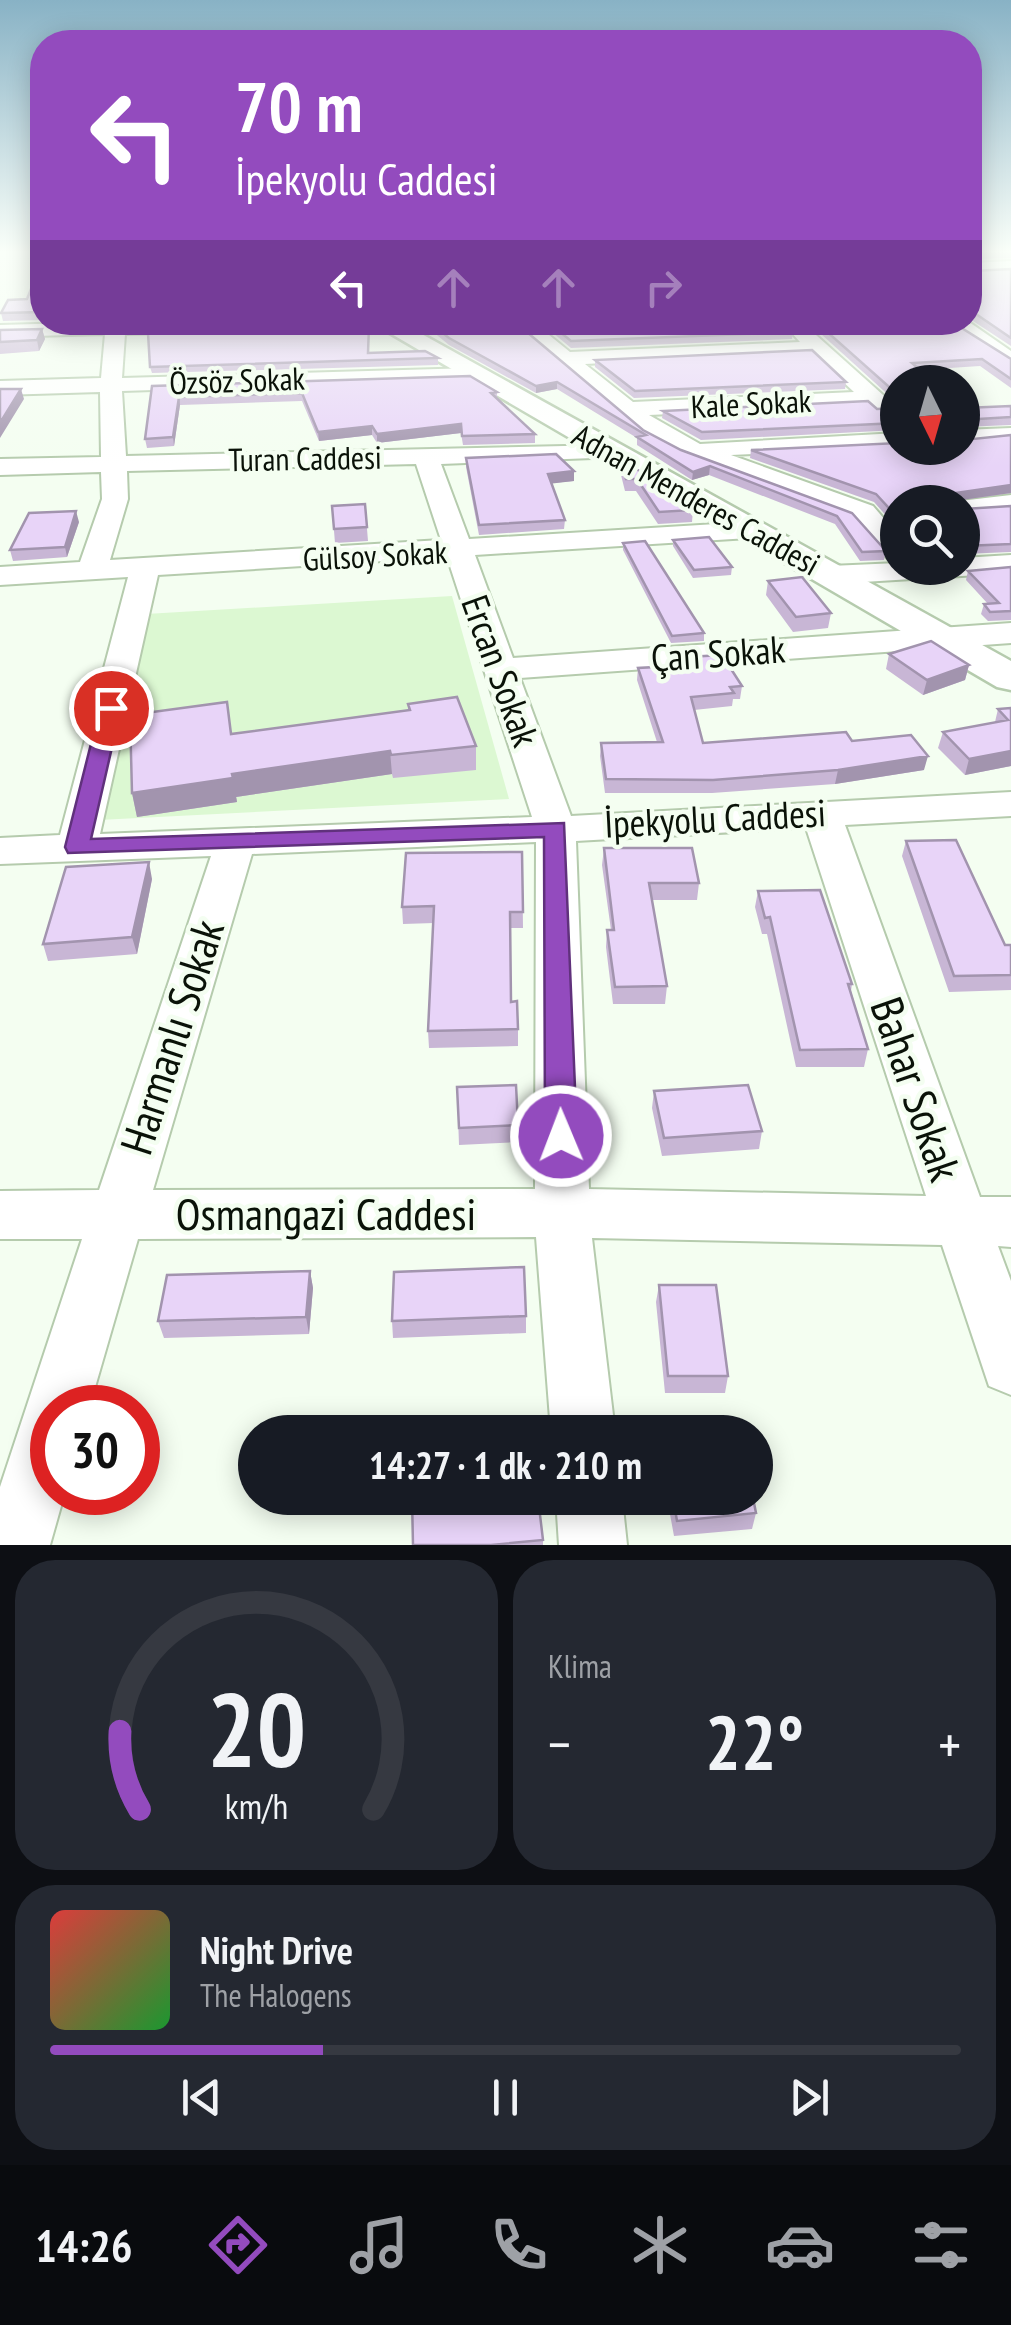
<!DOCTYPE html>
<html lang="tr">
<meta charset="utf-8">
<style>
:root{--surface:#171b24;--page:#242831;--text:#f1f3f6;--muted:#9ea1a6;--line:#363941;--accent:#934bbe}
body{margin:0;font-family:"PT Sans Narrow",sans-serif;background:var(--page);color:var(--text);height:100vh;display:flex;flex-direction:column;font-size:38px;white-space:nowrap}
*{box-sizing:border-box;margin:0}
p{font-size:32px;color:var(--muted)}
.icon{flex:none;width:55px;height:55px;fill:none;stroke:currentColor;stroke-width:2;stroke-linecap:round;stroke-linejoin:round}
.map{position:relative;height:1545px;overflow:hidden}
.sheet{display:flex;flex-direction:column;gap:15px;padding:15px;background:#0d0f14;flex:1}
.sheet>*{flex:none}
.top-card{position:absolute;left:30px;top:30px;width:952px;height:305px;border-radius:40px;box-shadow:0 5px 25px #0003;background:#934bbe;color:#fff;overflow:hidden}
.needle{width:65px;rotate:175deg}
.buttons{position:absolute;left:880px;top:365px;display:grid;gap:20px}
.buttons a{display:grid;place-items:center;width:100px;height:100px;border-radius:50%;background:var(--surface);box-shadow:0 5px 25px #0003;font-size:50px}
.speed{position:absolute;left:30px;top:1385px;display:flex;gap:20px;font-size:50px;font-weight:700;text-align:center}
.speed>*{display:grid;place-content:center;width:130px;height:130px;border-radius:50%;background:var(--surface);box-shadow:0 5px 25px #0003;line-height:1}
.speed .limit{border:15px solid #d22;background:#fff;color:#111}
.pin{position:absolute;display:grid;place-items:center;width:85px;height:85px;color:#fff;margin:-42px;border:5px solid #fff;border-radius:50%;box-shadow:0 2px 10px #0007}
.me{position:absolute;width:110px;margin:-55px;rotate:359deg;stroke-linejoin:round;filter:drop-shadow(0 0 8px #0008)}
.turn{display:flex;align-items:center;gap:35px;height:210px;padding:0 40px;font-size:45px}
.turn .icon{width:130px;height:130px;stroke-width:2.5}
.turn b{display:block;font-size:70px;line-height:85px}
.lanes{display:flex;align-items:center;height:95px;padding:0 40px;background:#0003;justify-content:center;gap:50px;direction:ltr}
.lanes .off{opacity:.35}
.big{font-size:75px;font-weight:600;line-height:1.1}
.sheet .tile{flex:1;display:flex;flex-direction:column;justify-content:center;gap:15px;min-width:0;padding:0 35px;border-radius:40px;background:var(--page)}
.sheet .dial{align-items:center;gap:0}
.dial svg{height:260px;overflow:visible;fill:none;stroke:var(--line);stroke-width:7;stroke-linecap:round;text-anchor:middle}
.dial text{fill:var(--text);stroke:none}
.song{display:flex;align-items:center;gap:30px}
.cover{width:120px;height:120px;border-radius:15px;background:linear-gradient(135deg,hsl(0 70% 55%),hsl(130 70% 35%))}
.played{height:10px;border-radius:5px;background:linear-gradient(90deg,var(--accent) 30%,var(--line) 30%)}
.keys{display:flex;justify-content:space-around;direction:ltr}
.heat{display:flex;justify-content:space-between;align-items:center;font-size:55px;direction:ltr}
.sheet .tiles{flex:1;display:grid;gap:15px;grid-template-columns:1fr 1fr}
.tile:last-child{grid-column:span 2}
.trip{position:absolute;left:238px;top:1415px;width:535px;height:100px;border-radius:50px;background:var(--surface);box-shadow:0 5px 25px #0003;font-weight:600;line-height:100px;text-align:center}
.menu{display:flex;height:160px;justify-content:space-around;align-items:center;background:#090b0e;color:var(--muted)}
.menu .icon{width:70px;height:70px}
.menu .selected{color:var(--accent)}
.menu b{font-size:45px;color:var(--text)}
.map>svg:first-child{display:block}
.built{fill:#dcf8d2}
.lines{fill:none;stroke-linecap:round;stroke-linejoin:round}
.minor-casing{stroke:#b5cbad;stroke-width:4}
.tertiary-casing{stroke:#b5cbad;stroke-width:5}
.minor{fill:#fff;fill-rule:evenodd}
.tertiary{fill:#fff;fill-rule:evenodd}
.wall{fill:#c8b6d5}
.shaded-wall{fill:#a294ae}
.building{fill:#e8d4f8;stroke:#a294ae;stroke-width:2.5}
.route{fill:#934bbe;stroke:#60317c;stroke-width:2.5}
.labels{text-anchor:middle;stroke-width:9;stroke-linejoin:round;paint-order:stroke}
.far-street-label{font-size:32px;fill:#0a1208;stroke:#f4fef1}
.street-label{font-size:38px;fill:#0a1208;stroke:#f4fef1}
.near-street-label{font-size:45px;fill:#0a1208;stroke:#f4fef1}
</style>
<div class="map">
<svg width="1011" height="1545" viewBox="0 0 1011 1545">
<rect width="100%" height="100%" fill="#f4fef1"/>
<path class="built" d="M452 596 509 799 99 820 146 614Z"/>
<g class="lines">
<g class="minor-casing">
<path id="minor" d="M1011 261V271L970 273V263Z
M106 322H391L382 328 125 334 122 378 473 368 484 374 473 380 122 391 126 456 610 445 619 447 622 452 619 457 441 464 469 539 749 522 763 530 749 538 475 555 513 658 1011 623V643L520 678 571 816 1011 792V816L845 825 980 1197H1011V1247L998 1246 1011 1281V1395L989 1386 942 1245 592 1238 615 1432H551L536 1237 138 1239 89 1408H52V1492H65L50 1545H0V1487L82 1239H0V1191L99 1190 211 856 0 864V838L60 835 128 577 0 585V567L80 562 102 499 101 472 0 475V459L101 457 100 392 0 395V381L101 378 105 334 0 337V325ZM416 464 441 540 110 560 128 499 127 471ZM447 557 532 817 100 834 158 575ZM806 828 926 1196 589 1189 576 841ZM536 842 535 1189 153 1190 252 854Z
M511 322H533L570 352 800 342 790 331 807 327 892 403V413H876L868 405 649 415 700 444 898 433V447L731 455 873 506 898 535V561L888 559 853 518 682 454 644 434ZM812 353 854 392 633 402 585 364Z
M946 322H969L1011 351V366Z
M1011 428V442L962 444V430Z
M1011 495V511L962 514V502H951Z
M1011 555V573L830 584 815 575 830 566 898 563V568H962V558Z
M556 1498H622L627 1545H559Z"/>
</g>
<g class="tertiary-casing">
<path id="tertiary" d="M371 322H400L1011 661V690L997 687Z"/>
</g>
<use href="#minor" class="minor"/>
<use href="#tertiary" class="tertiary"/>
</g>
<path class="wall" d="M970 250H1011V258L970 259Z
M42 261V320L3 321 1 313 27 299Z
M970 269 972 271 1011 269V346L970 319Z
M421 322H515L643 430 681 450 852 513 886 551 884 560 860 561 835 524 709 475 692 480 637 445V438L557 389 536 393 449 345Z
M540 322H952L1011 359V388L980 366 919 370 898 382V430L701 440 662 418 663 411 877 409 895 408 894 400 810 324 791 328 793 332 792 339 571 348Z
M42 329 45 339 39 351 0 354V330Z
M368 353 438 358V365L152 373 150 367Z
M595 360 846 382 845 389 634 398 595 367Z
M152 386 497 392V399L535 434V443L463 445 461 433 377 443 372 435 319 441 302 401 180 405 174 446 147 448 145 439Z
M1011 406V425L962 427V407L964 408Z
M964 440 1011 493 961 500 898 502V529L874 502 750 458 751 450Z
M466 458 574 481 552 483 565 520 564 529 479 535 466 467Z
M620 460 693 510 692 522 658 524 636 491H625L620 471Z
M365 504 368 541 335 543 332 506Z
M962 504 964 509 1011 506V552L962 554Z
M79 522 67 557 13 561 10 550Z
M673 540 732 567 731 575 693 578 673 546Z
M623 543 704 633V641L671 643 623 550Z
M1011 567V620L988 621 981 614 984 604H988L966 580 968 571Z
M768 581 831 613 828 628 793 632 766 595Z
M889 654 969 665 965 680 923 695 886 669Z
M688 657 742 686 740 699H733L732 706 694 710 703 743 852 741 924 770 835 784 712 793H605L600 756 601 743 657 742 637 680 638 668 687 665Z
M408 704 476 746V770L393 778 392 774 236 797 237 802 137 817 132 793 232 734 408 710Z
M1011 708V766L965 775 938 748 943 732 995 722 998 709Z
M906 841 1005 945H1011V990L949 992 902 856Z
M604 848 699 883 697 900H652L667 986 665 1004H613L606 947 607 930H611L602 865Z
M522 852 523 928H510L511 1002 518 1029V1046L429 1048 428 1031 434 923 403 924 402 907Z
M152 879 137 954 48 961 43 944Z
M758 891 852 984 851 991 868 1049 864 1067H796L767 934H762L755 907Z
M457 1087 518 1125V1142L459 1145Z
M654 1091 762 1131 759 1149 662 1156 652 1108Z
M310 1271 313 1288 309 1334 164 1338 158 1321Z
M659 1285 728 1376 725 1393H665L656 1302Z
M526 1316V1333L393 1338 392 1321Z
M667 1498H753L756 1513 752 1529 674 1536Z
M543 1540V1545H413Z"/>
<path class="shaded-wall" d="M788 322H810V324L787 329Z
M42 329 45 339 39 351 37 340Z
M557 382V389L536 393V386Z
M21 389 24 399 0 438V423Z
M179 397 180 405 174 446 173 437Z
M461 424V433L377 443V434Z
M372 426V435L319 441 318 432Z
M710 466 709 475 692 480 693 472Z
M574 471V481L548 484V474Z
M1011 485V493L947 502 949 494Z
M76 511 79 522 67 557 65 547Z
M969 665 965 680 923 695 927 680Z
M390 751 392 774 236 797 232 774Z
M1011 751V766L965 775 969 759Z
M928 756 924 770 835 784 838 770Z
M233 778 237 802 137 817 132 793Z
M149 862 152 879 137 954 132 937Z
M310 1271 313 1288 309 1334 306 1317Z"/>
<path class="building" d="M970 250H1011V252L971 253 970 258Z
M42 261V312L1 313 8 300 27 299Z
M970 269 972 271 1011 269V338L973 312H970Z
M429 322H515L643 430 681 450 852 513 886 551 862 552 837 516 710 466 693 472 637 437 646 435 557 382 536 386 449 338Z
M548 322H788L793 332 571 341Z
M816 322H952L1011 359V379L982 359 912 363 934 382H898V423L702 432 663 411 868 401 877 409 896 408V393Z
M369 326 368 353 425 351 438 358 150 367 148 333Z
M42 329 37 340 0 342V330Z
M812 350 846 382 635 391 595 360Z
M470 376 497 392 491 393 535 434 462 436 461 424 377 434 372 426 318 432 302 393 179 397 173 437 145 439 152 386Z
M0 389H21L0 423Z
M1011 406V417L962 420V407L964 408Z
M962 430 964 440 1011 435V485L949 494 960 497 962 502H898V518L876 494 751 450 898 443V448H962Z
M556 454 574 471 548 474 565 520 479 525 466 458Z
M620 460 682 495 693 510 659 512 637 479H626Z
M365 504 367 527 334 529 332 506Z
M962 504 964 509 1011 506V544L964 546 962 550Z
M76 511 65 547 10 550 29 513Z
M709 537 732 567 694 570 673 540Z
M645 541 704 633 672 636 623 543Z
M1011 567V611L990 612 984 604 999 603 968 571Z
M802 577 831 613 796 617 768 581Z
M931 641 969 665 927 680 889 654Z
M722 655 742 686 730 687 734 693 691 697 703 743 846 732 852 741 911 735 928 756 838 770 713 780 606 779 601 743 663 742 638 668 692 665 688 657Z
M457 697 476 746 391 755 390 751 232 774 233 778 132 793 130 715 227 702 231 734 410 710 408 704Z
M1011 708V751L969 759 943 732 1008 720 998 709Z
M956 840 1005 945H1011V975L954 976 906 841Z
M604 848H692L699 883H649L667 986 615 987 607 930H614Z
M522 852 523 912H510L511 1002 517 1001 518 1029 428 1031 434 906 402 907 406 853Z
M149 862 132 937 43 944 66 867Z
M820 890 852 984H848L868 1049 800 1050 770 917 765 918 758 891Z
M516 1085 518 1125 459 1128 457 1087Z
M748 1085 762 1131 664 1138 654 1091Z
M524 1267 526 1316 392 1321 394 1272Z
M310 1271 306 1317 158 1321 167 1275Z
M659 1285H716L728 1376H668Z
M412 1498H538L543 1540 491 1545H413Z
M673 1498H753L756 1513 677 1521Z"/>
<linearGradient id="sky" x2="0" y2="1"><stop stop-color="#88b2c5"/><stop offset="0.54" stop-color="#fafff9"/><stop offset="1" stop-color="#fafff9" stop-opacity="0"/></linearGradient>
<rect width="1011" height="467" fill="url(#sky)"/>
<path class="route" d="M111 701 121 708 91 839 564 823 577 1136 572 1145 561 1149 550 1145 545 1136 544 837 68 853 65 847 100 708Z"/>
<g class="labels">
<g class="far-street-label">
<text transform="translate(237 381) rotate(-2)" y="11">Özsöz Sokak</text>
<text transform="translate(751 404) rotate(-3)" y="11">Kale Sokak</text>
<text transform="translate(305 459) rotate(-1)" y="11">Turan Caddesi</text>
<text transform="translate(696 500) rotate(29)" y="11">Adnan Menderes Caddesi</text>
<text transform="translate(375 556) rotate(-3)" y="11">Gülsoy Sokak</text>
</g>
<g class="street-label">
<text transform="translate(718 654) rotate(-4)" y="13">Çan Sokak</text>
<text transform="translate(500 671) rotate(70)" y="13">Ercan Sokak</text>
<text transform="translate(715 819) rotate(-3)" y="13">İpekyolu Caddesi</text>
</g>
<g class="near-street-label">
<text transform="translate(172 1037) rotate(-72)" y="16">Harmanlı Sokak</text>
<text transform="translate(916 1089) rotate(71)" y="16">Bahar Sokak</text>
<text x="326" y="1230">Osmangazi Caddesi</text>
</g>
</g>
</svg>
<div class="buttons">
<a><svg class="needle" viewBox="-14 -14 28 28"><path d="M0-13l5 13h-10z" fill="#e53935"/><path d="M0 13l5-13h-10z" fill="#9ea1a6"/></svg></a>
<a><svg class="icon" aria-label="search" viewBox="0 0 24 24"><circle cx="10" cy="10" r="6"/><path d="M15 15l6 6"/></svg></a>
</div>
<div class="speed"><div class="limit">30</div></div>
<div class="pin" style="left:111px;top:708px;background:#d93025"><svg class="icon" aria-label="arrive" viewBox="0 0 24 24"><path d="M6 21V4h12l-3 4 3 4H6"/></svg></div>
<svg class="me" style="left:561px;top:1136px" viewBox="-20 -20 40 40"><circle r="17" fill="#934bbe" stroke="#fff" stroke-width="3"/><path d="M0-11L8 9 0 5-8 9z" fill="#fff"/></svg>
<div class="trip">14:27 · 1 dk · 210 m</div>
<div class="top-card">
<div class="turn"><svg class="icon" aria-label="left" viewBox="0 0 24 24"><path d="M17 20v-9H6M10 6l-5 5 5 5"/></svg><div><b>70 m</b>İpekyolu Caddesi</div></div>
<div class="lanes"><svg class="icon" aria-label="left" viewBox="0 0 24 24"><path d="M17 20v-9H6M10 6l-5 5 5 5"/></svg><svg class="icon off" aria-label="ahead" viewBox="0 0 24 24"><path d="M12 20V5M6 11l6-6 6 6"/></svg><svg class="icon off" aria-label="ahead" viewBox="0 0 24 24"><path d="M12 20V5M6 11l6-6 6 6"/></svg><svg class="icon off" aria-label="right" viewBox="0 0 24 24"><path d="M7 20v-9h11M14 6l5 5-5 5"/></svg></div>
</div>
</div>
<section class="sheet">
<div class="tiles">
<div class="tile dial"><svg viewBox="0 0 100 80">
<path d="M14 69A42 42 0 1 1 86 69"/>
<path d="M14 69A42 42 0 0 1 8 45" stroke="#934bbe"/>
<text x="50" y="56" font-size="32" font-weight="700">20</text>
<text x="50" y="72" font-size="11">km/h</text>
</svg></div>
<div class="tile"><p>Klima</p>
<div class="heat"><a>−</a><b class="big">22°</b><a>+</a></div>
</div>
<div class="tile">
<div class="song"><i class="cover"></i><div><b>Night Drive</b><p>The Halogens</p></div></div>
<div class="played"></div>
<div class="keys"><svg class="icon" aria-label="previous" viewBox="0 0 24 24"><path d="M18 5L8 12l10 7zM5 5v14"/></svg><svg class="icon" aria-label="pause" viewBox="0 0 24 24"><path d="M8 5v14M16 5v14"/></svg><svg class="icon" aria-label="next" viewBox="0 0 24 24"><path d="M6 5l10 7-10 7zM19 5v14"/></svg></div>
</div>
</div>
</section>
<nav class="menu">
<b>14:26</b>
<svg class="icon selected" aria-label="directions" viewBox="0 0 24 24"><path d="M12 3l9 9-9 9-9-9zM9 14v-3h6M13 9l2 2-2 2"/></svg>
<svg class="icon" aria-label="music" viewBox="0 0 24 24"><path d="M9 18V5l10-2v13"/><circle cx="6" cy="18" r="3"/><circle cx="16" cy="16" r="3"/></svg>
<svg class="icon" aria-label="phone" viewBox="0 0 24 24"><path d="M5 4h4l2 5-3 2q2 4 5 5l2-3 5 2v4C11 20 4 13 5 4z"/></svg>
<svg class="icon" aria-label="climate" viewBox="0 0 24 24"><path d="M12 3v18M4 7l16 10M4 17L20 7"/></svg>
<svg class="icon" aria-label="car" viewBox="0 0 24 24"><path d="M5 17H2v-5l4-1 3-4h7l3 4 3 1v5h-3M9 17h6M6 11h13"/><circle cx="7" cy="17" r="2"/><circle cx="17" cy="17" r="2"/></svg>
<svg class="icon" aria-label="filters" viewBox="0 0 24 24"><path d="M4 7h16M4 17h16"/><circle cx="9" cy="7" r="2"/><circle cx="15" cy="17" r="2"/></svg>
</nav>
